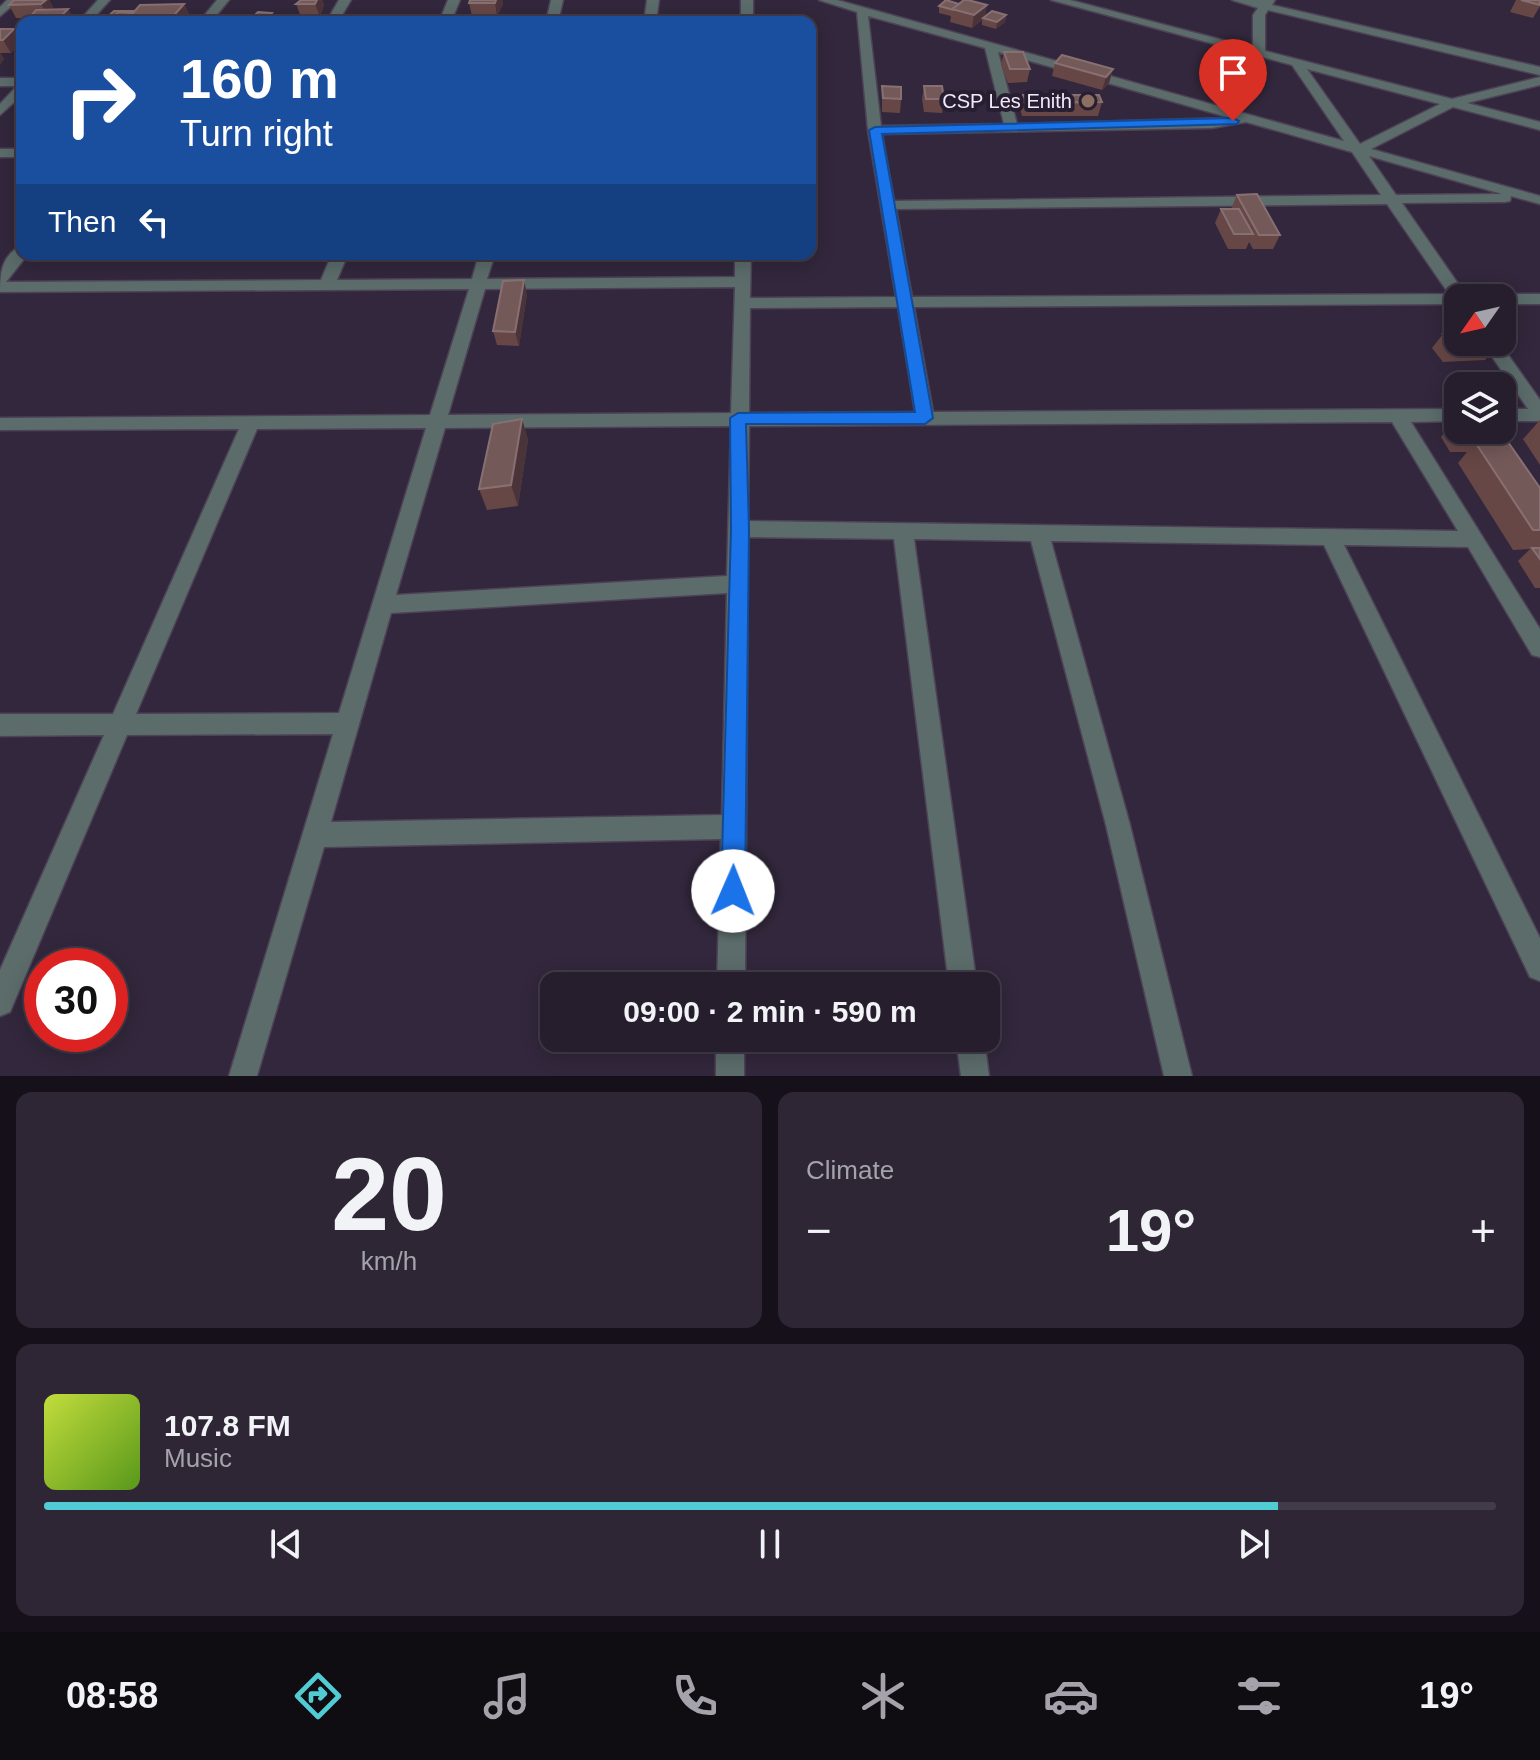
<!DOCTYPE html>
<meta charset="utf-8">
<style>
:root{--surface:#261d2d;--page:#2e2635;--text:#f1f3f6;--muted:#a4a2aa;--line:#423b49;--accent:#51ccd4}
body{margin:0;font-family:Arial,sans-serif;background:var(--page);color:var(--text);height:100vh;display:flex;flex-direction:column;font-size:30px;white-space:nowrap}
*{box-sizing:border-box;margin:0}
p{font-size:26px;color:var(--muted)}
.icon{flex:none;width:44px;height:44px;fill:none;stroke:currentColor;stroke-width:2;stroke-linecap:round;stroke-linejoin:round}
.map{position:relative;height:1076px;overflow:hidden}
.panel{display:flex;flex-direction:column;gap:16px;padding:16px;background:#151019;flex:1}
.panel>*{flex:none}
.top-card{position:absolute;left:16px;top:16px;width:800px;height:244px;border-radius:16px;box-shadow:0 4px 20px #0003,0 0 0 2px var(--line);background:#1a4fa0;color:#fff;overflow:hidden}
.needle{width:52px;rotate:236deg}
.controls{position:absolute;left:1444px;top:284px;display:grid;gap:16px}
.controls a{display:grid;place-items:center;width:72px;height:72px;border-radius:16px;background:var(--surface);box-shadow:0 4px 20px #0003,0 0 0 2px var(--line);font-size:40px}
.speed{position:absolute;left:24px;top:948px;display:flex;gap:16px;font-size:40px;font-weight:700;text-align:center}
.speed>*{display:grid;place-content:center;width:104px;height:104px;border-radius:50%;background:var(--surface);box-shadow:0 4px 20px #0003,0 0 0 2px var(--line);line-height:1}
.speed .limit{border:12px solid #d22;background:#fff;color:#111}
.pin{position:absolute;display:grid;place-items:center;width:68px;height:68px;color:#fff;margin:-82px -34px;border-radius:50% 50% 50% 0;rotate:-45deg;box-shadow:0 0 8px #0007}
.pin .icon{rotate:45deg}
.me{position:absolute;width:88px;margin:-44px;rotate:1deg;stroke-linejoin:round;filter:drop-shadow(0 0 6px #0008)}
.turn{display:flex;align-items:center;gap:28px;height:168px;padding:0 32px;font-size:36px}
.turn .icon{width:104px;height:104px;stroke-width:2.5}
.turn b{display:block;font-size:56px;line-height:68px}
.then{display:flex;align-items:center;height:76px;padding:0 32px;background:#0003;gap:16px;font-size:30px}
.big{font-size:60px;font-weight:700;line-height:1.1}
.panel .card{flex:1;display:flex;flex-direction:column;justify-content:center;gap:12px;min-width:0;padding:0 28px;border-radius:16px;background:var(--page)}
.panel .dial{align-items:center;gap:0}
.dial b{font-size:104px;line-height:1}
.song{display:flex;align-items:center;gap:24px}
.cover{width:96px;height:96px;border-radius:12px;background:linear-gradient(135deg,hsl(70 70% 55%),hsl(90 70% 35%))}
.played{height:8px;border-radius:4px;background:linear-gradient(90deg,var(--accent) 85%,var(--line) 85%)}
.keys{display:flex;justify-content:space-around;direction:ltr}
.heat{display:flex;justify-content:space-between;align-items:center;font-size:44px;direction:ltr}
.panel .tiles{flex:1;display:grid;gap:16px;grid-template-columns:1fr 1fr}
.card:last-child{grid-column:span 2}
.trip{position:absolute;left:540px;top:972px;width:460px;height:80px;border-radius:16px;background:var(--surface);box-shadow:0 4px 20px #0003,0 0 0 2px var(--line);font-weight:700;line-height:80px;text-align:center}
.tabs{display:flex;height:128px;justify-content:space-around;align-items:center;background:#0f0c12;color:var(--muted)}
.tabs .icon{width:56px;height:56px}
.tabs .current{color:var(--accent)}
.tabs b{font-size:36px;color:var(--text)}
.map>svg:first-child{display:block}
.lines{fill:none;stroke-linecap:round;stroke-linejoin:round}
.minor-casing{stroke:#4d4256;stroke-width:3}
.minor{fill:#5b6c6a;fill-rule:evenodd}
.wall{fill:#664746}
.shaded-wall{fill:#4b333a}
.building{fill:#745959;stroke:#887072;stroke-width:2}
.route{fill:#1a73e8;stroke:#114b97;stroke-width:2}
.education-dot{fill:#8d6e63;stroke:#281e32;stroke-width:3}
.labels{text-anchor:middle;stroke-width:8;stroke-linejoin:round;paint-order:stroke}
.far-poi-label{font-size:20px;fill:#f1eaf8;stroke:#281e32;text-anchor:end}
</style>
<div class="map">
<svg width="1540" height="1076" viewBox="0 0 1540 1076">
<rect width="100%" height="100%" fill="#32273c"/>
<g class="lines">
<g class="minor-casing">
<path id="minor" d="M7 0H19L0 16V7Z
M98 0H110L90 22H78Z
M217 0H229L211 22H199Z
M339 0H351L338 22H326Z
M448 0H460L451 22H439Z
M551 0H563L558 22H546Z
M647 0H659L656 22H644Z
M741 0H753V22H741Z
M819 0H837L866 8 1344 141 1292 65 1051 0H1070L1253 48V15L1258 8 1232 0H1275L1272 5 1540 67V75L1268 10 1265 15V51L1452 99 1540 77V85L1467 103 1540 122V130L1453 107 1371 149 1540 196V204L1511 196 1510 201 1505 202 1402 203 1468 298H1458V304L914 307 933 412 1458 409V421L1411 422 1540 629V657L1532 655 1468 547 1344 545 1540 938V981L1530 977 1324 545 1051 541 1130 825 1192 1076H1164L1106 825 1031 541 914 539 977 986H949L894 539 748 537 745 986H717L721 839 324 847 257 1076H229L333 734 127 735 10 1012 0 1016V970L104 735 0 736V714H113L239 429 0 430V418L430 415 469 289 0 292C0 273 2 254 22 246V254H28L6 282 321 280 332 254H348L337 280 472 279 479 254H495L487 279 735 277V254H751L750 298 896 297 868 130 857 12ZM868 16 985 48 1004 124 881 126ZM998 52 1231 118 1017 124ZM1307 69 1440 104 1360 144ZM1246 122 1352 152 1381 195 894 201 882 134 1212 128ZM1369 156 1502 194 1396 195ZM1387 204 1449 294 912 297 896 209ZM735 287 731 413 448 415 485 289ZM898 307 915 412 749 413 750 308ZM1392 422 1458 531 748 521 749 426ZM731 426 727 576 396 595 445 428ZM426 428 339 713 136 714 257 429ZM727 593 722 815 331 822 391 613Z
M0 78H22V95L0 115V104L17 86H0Z
M0 149H22V157H0Z
M1502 294H1540V304H1502V298H1495Z
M1482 342H1499L1540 400V421H1502V409H1528Z
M716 1038H744V1076H716Z
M956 1038H984L989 1076H961Z"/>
</g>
<use href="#minor" class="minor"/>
</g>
<path class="wall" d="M14 0H49L54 9H68L75 22H33L30 18H16L9 5Z
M301 0H322L324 5 320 17H301L296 4Z
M470 0H502L503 4 497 16H472L469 3Z
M1516 0H1540V6L1533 18 1510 12Z
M184 4 193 22H107L106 18 133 11 134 12Z
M959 4 985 16 1006 15 1005 22 996 29 982 25V20L972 28 950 22 951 16 939 13V6Z
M0 29H14L22 41 11 53H0L4 59 0 64Z
M1004 52 1030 69 1027 82 1008 83 1001 65Z
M1055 63 1113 69 1109 83 1102 90 1052 76Z
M882 86 901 99 900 113 882 112Z
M924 86 944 99 942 113 924 112 922 99Z
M1023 95 1102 102 1098 116H1022L1020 109Z
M1237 195 1280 235 1273 249H1253L1249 242 1246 249H1228L1215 223 1221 209H1231Z
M527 294 519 346 497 345 493 331Z
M1443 334 1496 346 1485 360 1443 362 1432 348Z
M522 419 528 440 518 506 487 510 479 489Z
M1540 420V465L1523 439Z
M1452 423 1498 438 1495 442 1540 488V588H1535L1518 561 1530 549 1513 550 1458 463 1467 452H1450L1441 437Z"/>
<path class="shaded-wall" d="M46 0H49L55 11 49 17 41 4Z
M317 0H322L324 5 320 17 315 4Z
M496 0H502L503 4 497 16 495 3Z
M184 4 193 22H168Z
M987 5 985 18H983L982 20 972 28 974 15Z
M68 9 75 22H62L60 17Z
M272 13 275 19 273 22H266L265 21Z
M1006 15 1005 22 996 29 997 22Z
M14 29 22 42 11 53 3 40Z
M0 53 4 59 0 64Z
M1113 69 1109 83 1102 90 1106 77Z
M524 280 527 294 519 346 515 332Z
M522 419 528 440 518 506 511 485Z"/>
<path class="building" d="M14 0H46L41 4 9 5Z
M301 0H317L315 4H296Z
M470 0H496L495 3H469Z
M946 0 959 4 952 9 954 10 939 6Z
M964 0H968L987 5 974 15 952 9Z
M1521 0H1540V5Z
M184 4 168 22H125L140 5Z
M68 9 60 17H30L36 10Z
M114 11H133L130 13 119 12 111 18H106Z
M992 11 1006 15 997 22 983 18Z
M119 12 133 13 125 22H113L117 19H110Z
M258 12 272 13 265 21 250 20Z
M0 29H14L3 40H0Z
M1004 52H1023L1030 69H1010Z
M1062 55 1113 69 1106 77 1055 63Z
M882 86 901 87V99L883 98Z
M924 86H942L944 99H926Z
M1023 95H1099L1102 102 1025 103Z
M1257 194 1280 235H1259L1237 195Z
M1221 209H1239L1253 234H1234Z
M524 280 515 332 493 331 503 281Z
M1458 333V342H1492L1496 346 1454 348 1443 334Z
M522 419 511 485 479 489 493 424Z
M1452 423H1458V430H1493L1498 438H1462Z
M1475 442H1508L1540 488V530H1533Z
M1532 548H1540V559Z"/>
<path class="route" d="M1233 118 1239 121 1237 124 882 134 933 418 925 424H746L749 529 745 891 741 899 733 903 725 899 721 891 731 529 730 418 738 413 915 412 869 130 875 127Z"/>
<circle class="education-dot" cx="1088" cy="101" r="8"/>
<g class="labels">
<g class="far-poi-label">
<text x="1072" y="108">CSP Les Enith</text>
</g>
</g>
</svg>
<div class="controls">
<a><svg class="needle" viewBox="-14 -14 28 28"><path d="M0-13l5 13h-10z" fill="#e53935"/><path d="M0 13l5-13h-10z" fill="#a4a2aa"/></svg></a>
<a><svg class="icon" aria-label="layers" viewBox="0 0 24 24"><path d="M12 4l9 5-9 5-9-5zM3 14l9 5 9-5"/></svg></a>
</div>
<div class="speed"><div class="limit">30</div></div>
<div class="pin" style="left:1233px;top:121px;background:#d93025"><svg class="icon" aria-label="arrive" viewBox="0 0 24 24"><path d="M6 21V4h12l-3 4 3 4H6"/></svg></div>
<svg class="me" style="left:733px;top:891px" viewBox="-20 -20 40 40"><circle r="19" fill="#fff"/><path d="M0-13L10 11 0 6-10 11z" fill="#1a73e8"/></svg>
<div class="trip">09:00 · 2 min · 590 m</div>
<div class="top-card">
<div class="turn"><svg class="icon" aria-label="right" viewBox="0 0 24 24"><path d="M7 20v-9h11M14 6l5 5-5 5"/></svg><div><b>160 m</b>Turn right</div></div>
<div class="then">Then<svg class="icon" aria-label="left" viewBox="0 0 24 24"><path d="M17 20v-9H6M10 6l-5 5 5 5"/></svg></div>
</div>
</div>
<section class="panel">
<div class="tiles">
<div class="card dial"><b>20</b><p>km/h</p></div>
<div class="card"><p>Climate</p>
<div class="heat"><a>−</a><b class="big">19°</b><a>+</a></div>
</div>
<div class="card">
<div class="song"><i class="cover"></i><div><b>107.8 FM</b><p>Music</p></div></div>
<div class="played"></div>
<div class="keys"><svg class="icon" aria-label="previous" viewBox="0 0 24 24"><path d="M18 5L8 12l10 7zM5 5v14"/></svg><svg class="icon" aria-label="pause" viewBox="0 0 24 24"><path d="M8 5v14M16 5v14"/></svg><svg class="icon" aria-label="next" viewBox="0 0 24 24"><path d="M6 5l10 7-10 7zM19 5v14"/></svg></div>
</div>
</div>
</section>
<nav class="tabs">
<b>08:58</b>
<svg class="icon current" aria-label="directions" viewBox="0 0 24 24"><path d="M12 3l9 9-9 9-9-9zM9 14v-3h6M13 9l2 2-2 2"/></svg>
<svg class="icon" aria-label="music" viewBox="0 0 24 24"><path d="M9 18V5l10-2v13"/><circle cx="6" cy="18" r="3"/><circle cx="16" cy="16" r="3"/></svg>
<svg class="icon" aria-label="phone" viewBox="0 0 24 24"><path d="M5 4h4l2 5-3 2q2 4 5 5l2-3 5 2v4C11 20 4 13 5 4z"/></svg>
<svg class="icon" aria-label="climate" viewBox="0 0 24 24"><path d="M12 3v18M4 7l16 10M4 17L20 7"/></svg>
<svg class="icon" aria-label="car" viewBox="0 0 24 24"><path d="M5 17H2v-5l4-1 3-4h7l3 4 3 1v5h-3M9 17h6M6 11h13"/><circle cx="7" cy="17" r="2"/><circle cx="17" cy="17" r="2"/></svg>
<svg class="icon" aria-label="filters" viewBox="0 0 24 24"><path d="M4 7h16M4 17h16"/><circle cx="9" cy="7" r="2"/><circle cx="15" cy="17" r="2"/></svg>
<b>19°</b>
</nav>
